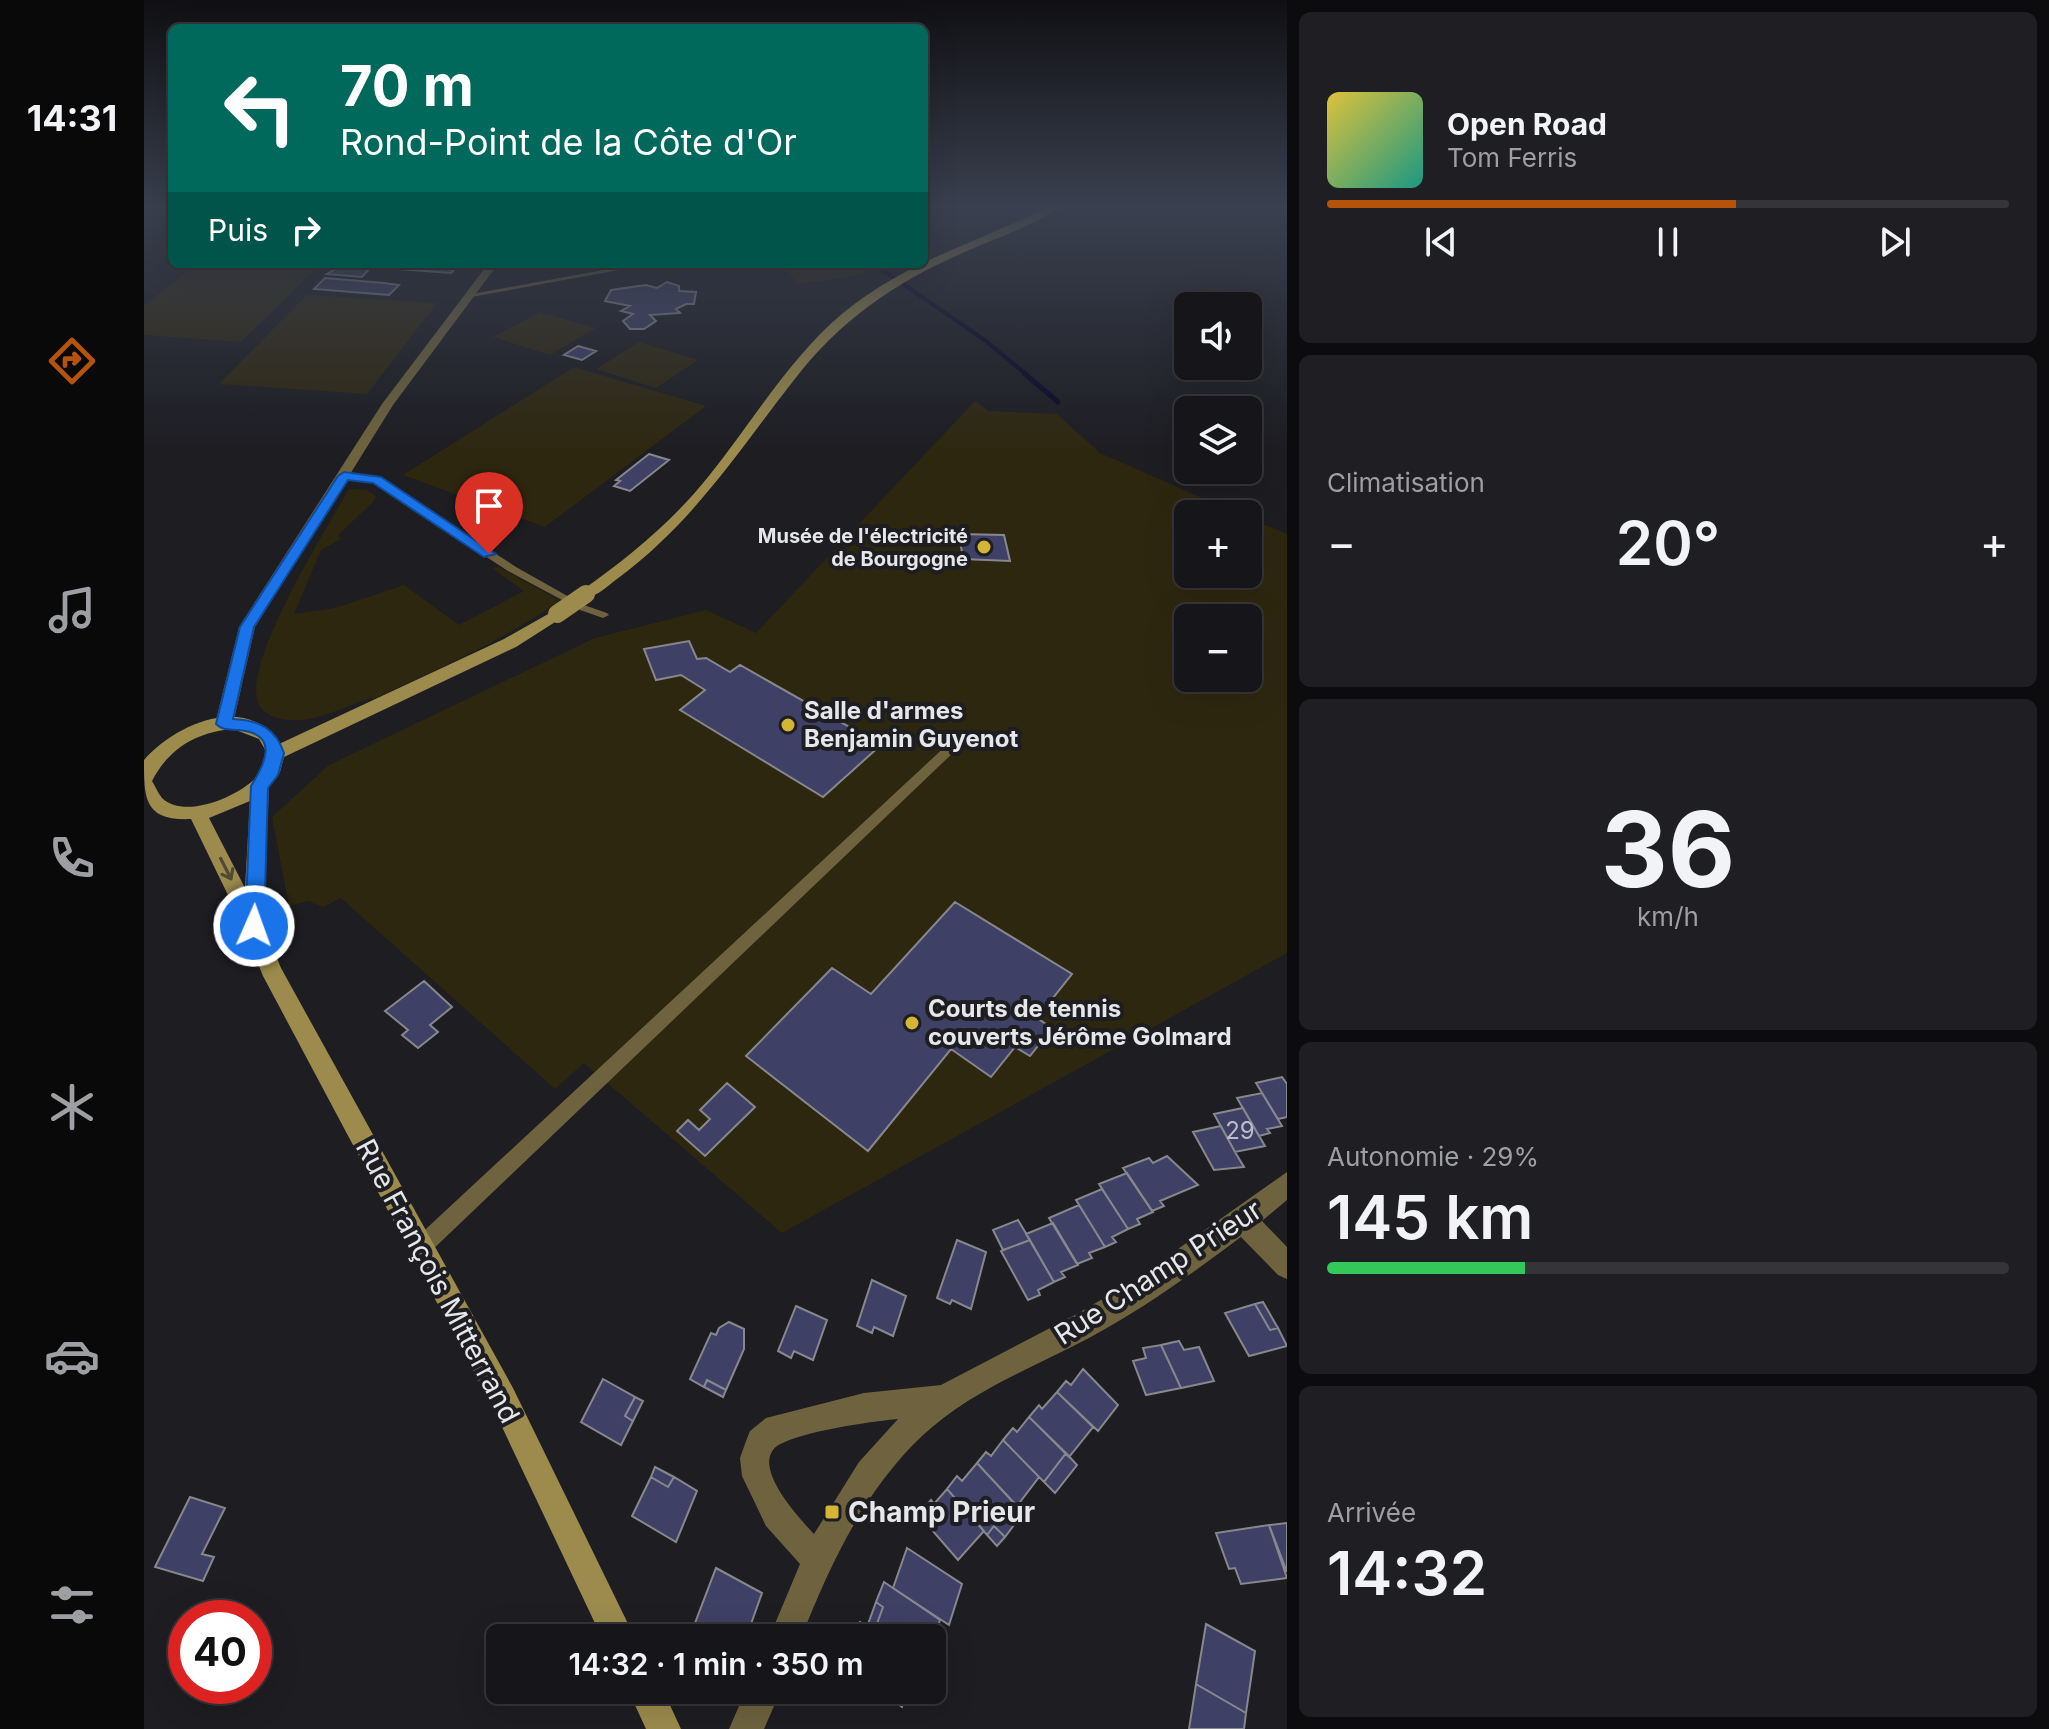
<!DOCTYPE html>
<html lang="fr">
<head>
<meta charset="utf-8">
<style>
  body { margin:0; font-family:Inter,sans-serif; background:#1f1f23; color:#f1f3f6; height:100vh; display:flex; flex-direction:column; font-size:30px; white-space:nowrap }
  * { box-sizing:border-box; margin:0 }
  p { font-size:26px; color:#9e9fa2 }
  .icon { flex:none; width:44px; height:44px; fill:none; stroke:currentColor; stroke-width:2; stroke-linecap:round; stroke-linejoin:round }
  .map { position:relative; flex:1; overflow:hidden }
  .drawer { display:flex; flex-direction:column; gap:12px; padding:12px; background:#0c0c0e; width:762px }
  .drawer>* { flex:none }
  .banner { position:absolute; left:24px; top:24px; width:760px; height:244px; border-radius:12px; box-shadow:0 8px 32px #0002,0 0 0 2px #353539; background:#00695c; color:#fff; overflow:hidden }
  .controls { position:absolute; left:1030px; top:292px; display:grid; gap:16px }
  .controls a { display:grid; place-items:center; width:88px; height:88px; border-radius:12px; background:#16161a; box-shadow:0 8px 32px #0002,0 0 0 2px #353539; font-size:40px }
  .speed { position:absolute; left:24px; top:1600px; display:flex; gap:16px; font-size:40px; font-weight:700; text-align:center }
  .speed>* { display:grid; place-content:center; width:104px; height:104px; border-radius:50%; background:#16161a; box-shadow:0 8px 32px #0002,0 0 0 2px #353539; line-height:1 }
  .speed .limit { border:12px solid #d22; background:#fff; color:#111 }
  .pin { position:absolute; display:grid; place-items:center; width:68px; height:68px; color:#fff; margin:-82px -34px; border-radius:50% 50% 50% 0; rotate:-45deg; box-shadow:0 0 8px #0007 }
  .pin .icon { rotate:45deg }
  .me { position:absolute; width:88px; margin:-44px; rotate:2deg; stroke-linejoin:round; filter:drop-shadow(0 0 6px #0008) }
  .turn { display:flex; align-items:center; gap:28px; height:168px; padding:0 40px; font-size:36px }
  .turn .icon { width:104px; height:104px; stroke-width:2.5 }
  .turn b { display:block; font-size:56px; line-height:68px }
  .then { display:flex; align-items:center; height:76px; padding:0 40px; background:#0003; gap:16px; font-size:30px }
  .big { font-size:60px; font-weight:600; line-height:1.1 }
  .drawer .widget { flex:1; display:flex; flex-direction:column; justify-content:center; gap:12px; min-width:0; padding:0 28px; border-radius:12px; background:#1f1f23 }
  .drawer .dial { align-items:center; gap:0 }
  .dial b { font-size:104px; line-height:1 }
  .song { display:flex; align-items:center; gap:24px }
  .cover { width:96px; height:96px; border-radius:12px; background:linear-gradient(135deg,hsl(50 70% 55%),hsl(170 70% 35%)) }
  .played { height:8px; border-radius:4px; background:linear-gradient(90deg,#b45309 60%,#353539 60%) }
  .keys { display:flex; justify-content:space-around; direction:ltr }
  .heat { display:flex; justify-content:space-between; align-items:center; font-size:44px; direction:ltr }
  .charge { height:12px; border-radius:6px; background:linear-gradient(90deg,#34c759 29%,#353539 0) }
  .trip { position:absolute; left:342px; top:1624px; width:460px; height:80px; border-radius:12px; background:#16161a; box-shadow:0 8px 32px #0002,0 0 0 2px #353539; font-weight:600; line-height:80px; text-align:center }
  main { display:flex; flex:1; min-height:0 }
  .dock { display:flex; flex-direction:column; width:144px; justify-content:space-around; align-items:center; background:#09090a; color:#9e9fa2 }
  .dock .icon { width:56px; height:56px }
  .dock .active { color:#b45309 }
  .dock b { font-size:36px; color:#f1f3f6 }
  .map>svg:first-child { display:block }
</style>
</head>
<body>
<main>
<nav class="dock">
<b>14:31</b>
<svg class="icon active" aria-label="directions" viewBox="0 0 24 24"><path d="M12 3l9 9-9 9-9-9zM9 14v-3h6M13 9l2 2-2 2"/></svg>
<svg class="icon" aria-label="music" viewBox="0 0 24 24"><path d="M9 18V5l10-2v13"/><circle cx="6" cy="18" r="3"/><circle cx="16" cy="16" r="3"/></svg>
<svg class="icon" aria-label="phone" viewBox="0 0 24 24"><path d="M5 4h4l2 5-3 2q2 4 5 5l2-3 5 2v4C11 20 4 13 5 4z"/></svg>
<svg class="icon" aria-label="climate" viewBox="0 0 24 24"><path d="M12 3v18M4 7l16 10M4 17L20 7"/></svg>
<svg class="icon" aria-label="car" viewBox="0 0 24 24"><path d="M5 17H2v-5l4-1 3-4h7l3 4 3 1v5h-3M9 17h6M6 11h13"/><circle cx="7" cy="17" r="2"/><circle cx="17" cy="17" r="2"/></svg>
<svg class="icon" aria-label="filters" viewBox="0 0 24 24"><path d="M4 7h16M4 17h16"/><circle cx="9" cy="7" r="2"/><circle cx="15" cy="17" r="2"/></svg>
</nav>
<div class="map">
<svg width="1143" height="1729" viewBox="0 0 1143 1729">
  <rect width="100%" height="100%" fill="#1d1d22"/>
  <path fill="#2e2710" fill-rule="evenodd" d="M52 264H177L97 342 0 335V306Z
    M635 264H712L724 274 656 284Z
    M163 295 293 303 223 394 75 384Z
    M396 312 452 328 406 355 349 337Z
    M495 342 554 360 512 388 452 369Z
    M430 367 562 406 401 527 259 475Z
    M831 401 845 411 913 414 956 453 1095 514H1044V574H1104V518L1143 534V953L638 1233 440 1063 411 1089 197 898 179 907 164 901 145 906 128 817 185 765 451 638 562 610 612 633ZM1044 618H1104V678H1044Z
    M205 489 222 490 232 496 230 501 194 535 197 539 177 550 150 614 191 608 260 585 315 625 380 591 348 568 355 567 416 601C358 641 294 669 230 699L227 698C202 706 171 723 144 720 132 719 118 714 114 702 99 661 183 528 205 489Z"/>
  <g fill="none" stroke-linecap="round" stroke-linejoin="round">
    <path stroke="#0a0727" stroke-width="4" d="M730 264 842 341 883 375"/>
    <path stroke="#0a0727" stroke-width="5" d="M880 373 914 402"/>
  </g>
  <path fill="#3e4065" stroke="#87878e" stroke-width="2" d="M309 264 304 269 310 270 307 273 227 267 218 277 183 274 199 264Z
    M181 278 240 283 255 285 245 295 170 289Z
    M523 282 535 286V291L552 292 550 304H542L532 309 536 313 506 315 512 321 500 329H486L479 321 489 314 477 311 486 306 461 301 467 290 502 285 513 288Z
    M434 346 452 351 438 360 420 355Z
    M505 454 525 460 486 491 470 486 476 481 472 480Z
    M815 534 860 535 866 561 819 559Z
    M545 641 553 659 562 658 586 672 596 665 737 745 679 797 536 710 561 690 537 675 512 680 500 649Z
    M811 902 928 974 893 1018 908 1028 886 1056 871 1047 847 1077 807 1049 724 1151 602 1056 688 968 727 994Z
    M280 981 308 1007 286 1025 294 1032 274 1048 258 1035 264 1030 241 1011Z
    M1138 1077 1143 1084V1117L1134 1119 1112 1083Z
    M583 1083 611 1107 561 1156 533 1131 544 1120 555 1130 566 1119 556 1110Z
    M1118 1093 1138 1126 1123 1129 1126 1133 1115 1136 1093 1098Z
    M1099 1108 1121 1146 1091 1152 1070 1114Z
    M1077 1126 1091 1152 1100 1167 1070 1170 1049 1132Z
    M1023 1156 1054 1185 1016 1201 1020 1206 1008 1211 979 1168 1005 1158 1009 1163Z
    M983 1173 1009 1212 993 1219 996 1224 984 1229 955 1184Z
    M958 1189 984 1229 968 1237 972 1242 961 1247 932 1200Z
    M935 1205 961 1247 945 1253 948 1258 933 1264 905 1218Z
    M874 1220 886 1240 859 1250 849 1230Z
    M909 1223 934 1265 917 1272 921 1277 910 1282 882 1234Z
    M813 1240 842 1252 827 1309 808 1300 806 1304 793 1298Z
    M886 1240 910 1282 894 1290 896 1295 884 1300 857 1251Z
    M728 1280 762 1296 749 1336 730 1327 728 1333 713 1326Z
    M1119 1302 1134 1328 1126 1330 1111 1304Z
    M1111 1304 1126 1330 1134 1328 1143 1346 1105 1356 1081 1313Z
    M652 1306 683 1320 669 1360 650 1351 647 1358 634 1351Z
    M585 1322 600 1329V1349L582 1390 563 1380 560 1387 546 1379 567 1333 572 1335 575 1328Z
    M1035 1341 1040 1350 1055 1347 1070 1381 1037 1388 1017 1345Z
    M1017 1345 1037 1388 1002 1395 989 1361 1002 1358 999 1348Z
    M939 1369 974 1405 954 1431 913 1392 922 1381 927 1385Z
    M459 1379 491 1397 481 1416 489 1421 477 1445 437 1422Z
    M563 1380 582 1390 579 1397 560 1387Z
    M913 1392 949 1427 925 1457 885 1417 895 1405 898 1409Z
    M491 1397 499 1401 489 1421 481 1416Z
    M885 1417 922 1453 900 1482 859 1440 869 1428 873 1432Z
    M859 1440 895 1477 873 1506 833 1463 842 1452 847 1456Z
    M922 1453 933 1465 911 1493 900 1482Z
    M833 1463 879 1513 861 1537 850 1526 843 1535 803 1489 813 1476 818 1481Z
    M511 1467 530 1477 524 1487 507 1477Z
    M507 1477 524 1487 530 1477 553 1491 532 1542 488 1516Z
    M803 1489 840 1531 814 1560 775 1515 787 1500 790 1504Z
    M46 1497 81 1508 58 1554 70 1557 59 1581 11 1567Z
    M1143 1523V1572L1125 1525Z
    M1125 1525 1143 1578 1097 1584 1091 1568 1085 1569 1072 1533Z
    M850 1526 861 1537 853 1546 843 1535Z
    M763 1548 818 1584 805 1625 749 1588Z
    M572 1568 618 1593 602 1638H578L551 1623Z
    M740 1582 796 1620 788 1644V1638H740L730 1632 739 1607 732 1602Z
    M732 1602 739 1607 730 1632 723 1627Z
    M716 1622 730 1632 740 1638H710Z
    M1062 1624 1111 1651 1102 1713 1052 1684Z
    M1052 1684 1102 1713 1100 1729H1045Z
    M734 1690H764L758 1707Z"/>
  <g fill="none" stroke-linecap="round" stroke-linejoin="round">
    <path fill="#6e633e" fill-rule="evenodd" d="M492 264H508L327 297 323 295Z
      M200 473 235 478 372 567 427 598 422 601 418 600 364 571 229 483 197 478 195 476Z
      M440 605 463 613 465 615 459 618 436 610V606Z
      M809 742 815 746 813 749 284 1254 277 1256 270 1254 268 1247 270 1240 805 743Z"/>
    <path fill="#6e633e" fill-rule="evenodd" d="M344 264H354L249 405 111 627 89 724 86 728H74L71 724 95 627 238 404Z
      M1143 1172V1200L1118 1221 1143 1247V1279L1134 1275 1097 1237C1049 1273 999 1309 945 1338 888 1368 826 1391 778 1436 720 1491 686 1565 657 1638H625L656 1564 622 1526 598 1476 596 1458 602 1441 606 1431 622 1418 720 1393 797 1385 929 1316 983 1285ZM754 1419 715 1462 670 1534C656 1519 612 1472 629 1450 642 1433 730 1421 754 1419Z
      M602 1690H637L620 1729H585Z"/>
    <path fill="#9c8b4d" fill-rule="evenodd" d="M904 207H916C889 226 853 238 823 251 753 281 697 319 650 380 593 453 549 523 473 579 462 587 450 600 437 597V591C484 558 528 522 564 477 608 423 645 358 699 313 759 263 834 242 904 207Z
      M413 609 419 611V617L372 647 140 757 136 772 125 786 119 924 137 968 369 1388 491 1638H458L349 1408 119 976 99 926 47 819C0 821 0 799 0 760 31 724 104 692 135 744L360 639ZM89 729 115 739 123 753C121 759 120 767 117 772 101 794 42 821 18 798 14 793 11 786 8 781 25 748 53 732 89 729ZM106 801 101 888 65 818Z
      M484 1690H519L537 1729H502Z"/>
    <path stroke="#9c8b4d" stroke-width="18" d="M413 614 442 594"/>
  </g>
  <defs><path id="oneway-shaft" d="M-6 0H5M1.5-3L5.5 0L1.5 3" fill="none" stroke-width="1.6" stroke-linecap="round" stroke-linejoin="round" transform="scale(2)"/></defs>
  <use stroke="#504933" href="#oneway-shaft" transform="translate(82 869) rotate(63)"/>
  <linearGradient id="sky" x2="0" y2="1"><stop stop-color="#101013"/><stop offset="0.46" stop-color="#3a404f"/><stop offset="1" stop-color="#3a404f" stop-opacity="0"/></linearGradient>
  <rect width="1143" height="450" fill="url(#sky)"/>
  <path fill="#1a73e8" stroke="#114b97" stroke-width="2" d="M200 472 237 477 352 554 340 557 229 483 204 480 110 627 89 719C115 720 132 729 140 753L134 775 124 788 120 926 117 931H104L101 926 107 786C121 764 136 734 95 730 86 729 79 731 72 724L96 627 194 476Z"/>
  <g fill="#d5b534" stroke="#1d1d22" stroke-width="3">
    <circle cx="840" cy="547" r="8"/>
    <circle cx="644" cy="725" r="8"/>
    <circle cx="768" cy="1023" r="8"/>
    <rect x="680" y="1504" width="16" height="16" rx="4"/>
  </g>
  <g text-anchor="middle" stroke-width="8" stroke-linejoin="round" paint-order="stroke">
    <g font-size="20" font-weight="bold" fill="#e6e7eb" stroke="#1d1d22" text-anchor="end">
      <text x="824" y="543">Musée de l'électricité<tspan x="824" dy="23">de Bourgogne</tspan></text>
    </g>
    <g font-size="24" font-weight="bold" fill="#e6e7eb" stroke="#1d1d22" text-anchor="start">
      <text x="660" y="719">Salle d'armes<tspan x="660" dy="28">Benjamin Guyenot</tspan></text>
      <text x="784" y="1017">Courts de tennis<tspan x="784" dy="28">couverts Jérôme Golmard</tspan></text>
    </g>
    <g font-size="24" fill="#bcbdca">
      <text x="1096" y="1139">29</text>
    </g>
    <g font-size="28" fill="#e6e7eb" stroke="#1d1d22">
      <text transform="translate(1014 1272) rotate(-33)" y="10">Rue Champ Prieur</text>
      <text transform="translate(294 1281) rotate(62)" y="10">Rue François Mitterrand</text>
    </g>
    <g font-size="28" font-weight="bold" fill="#e6e7eb" stroke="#1d1d22" text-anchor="start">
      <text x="704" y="1522">Champ Prieur</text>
    </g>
  </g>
</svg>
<div class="controls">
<a><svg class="icon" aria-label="sound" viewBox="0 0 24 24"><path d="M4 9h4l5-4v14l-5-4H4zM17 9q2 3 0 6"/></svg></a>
<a><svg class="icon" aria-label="layers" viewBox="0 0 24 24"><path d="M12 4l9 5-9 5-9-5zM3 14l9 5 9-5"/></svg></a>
<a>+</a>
<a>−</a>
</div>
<div class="speed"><div class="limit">40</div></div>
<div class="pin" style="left:345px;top:554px;background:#d93025"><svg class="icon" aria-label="arrive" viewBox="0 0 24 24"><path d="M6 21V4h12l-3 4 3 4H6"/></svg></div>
<svg class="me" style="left:110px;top:926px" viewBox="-20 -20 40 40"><circle r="17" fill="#1a73e8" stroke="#fff" stroke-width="3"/><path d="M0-11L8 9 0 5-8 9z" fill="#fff"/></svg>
<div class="trip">14:32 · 1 min · 350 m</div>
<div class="banner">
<div class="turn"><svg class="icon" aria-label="left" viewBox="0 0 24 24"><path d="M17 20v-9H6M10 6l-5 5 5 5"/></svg><div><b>70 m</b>Rond-Point de la Côte d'Or</div></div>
<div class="then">Puis<svg class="icon" aria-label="right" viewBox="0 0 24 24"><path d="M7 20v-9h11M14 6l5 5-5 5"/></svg></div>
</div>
</div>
<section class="drawer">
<div class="widget">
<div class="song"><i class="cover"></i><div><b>Open Road</b><p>Tom Ferris</p></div></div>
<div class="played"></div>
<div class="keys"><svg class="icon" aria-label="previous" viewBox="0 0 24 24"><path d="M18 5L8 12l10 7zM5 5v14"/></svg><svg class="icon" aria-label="pause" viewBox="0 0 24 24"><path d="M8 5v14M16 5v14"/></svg><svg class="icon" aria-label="next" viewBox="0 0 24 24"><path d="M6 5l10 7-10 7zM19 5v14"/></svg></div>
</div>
<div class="widget"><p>Climatisation</p>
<div class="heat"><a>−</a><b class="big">20°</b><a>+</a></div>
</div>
<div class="widget dial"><b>36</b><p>km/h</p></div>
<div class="widget"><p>Autonomie · 29%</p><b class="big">145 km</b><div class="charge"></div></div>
<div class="widget"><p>Arrivée</p><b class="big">14:32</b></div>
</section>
</main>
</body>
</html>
